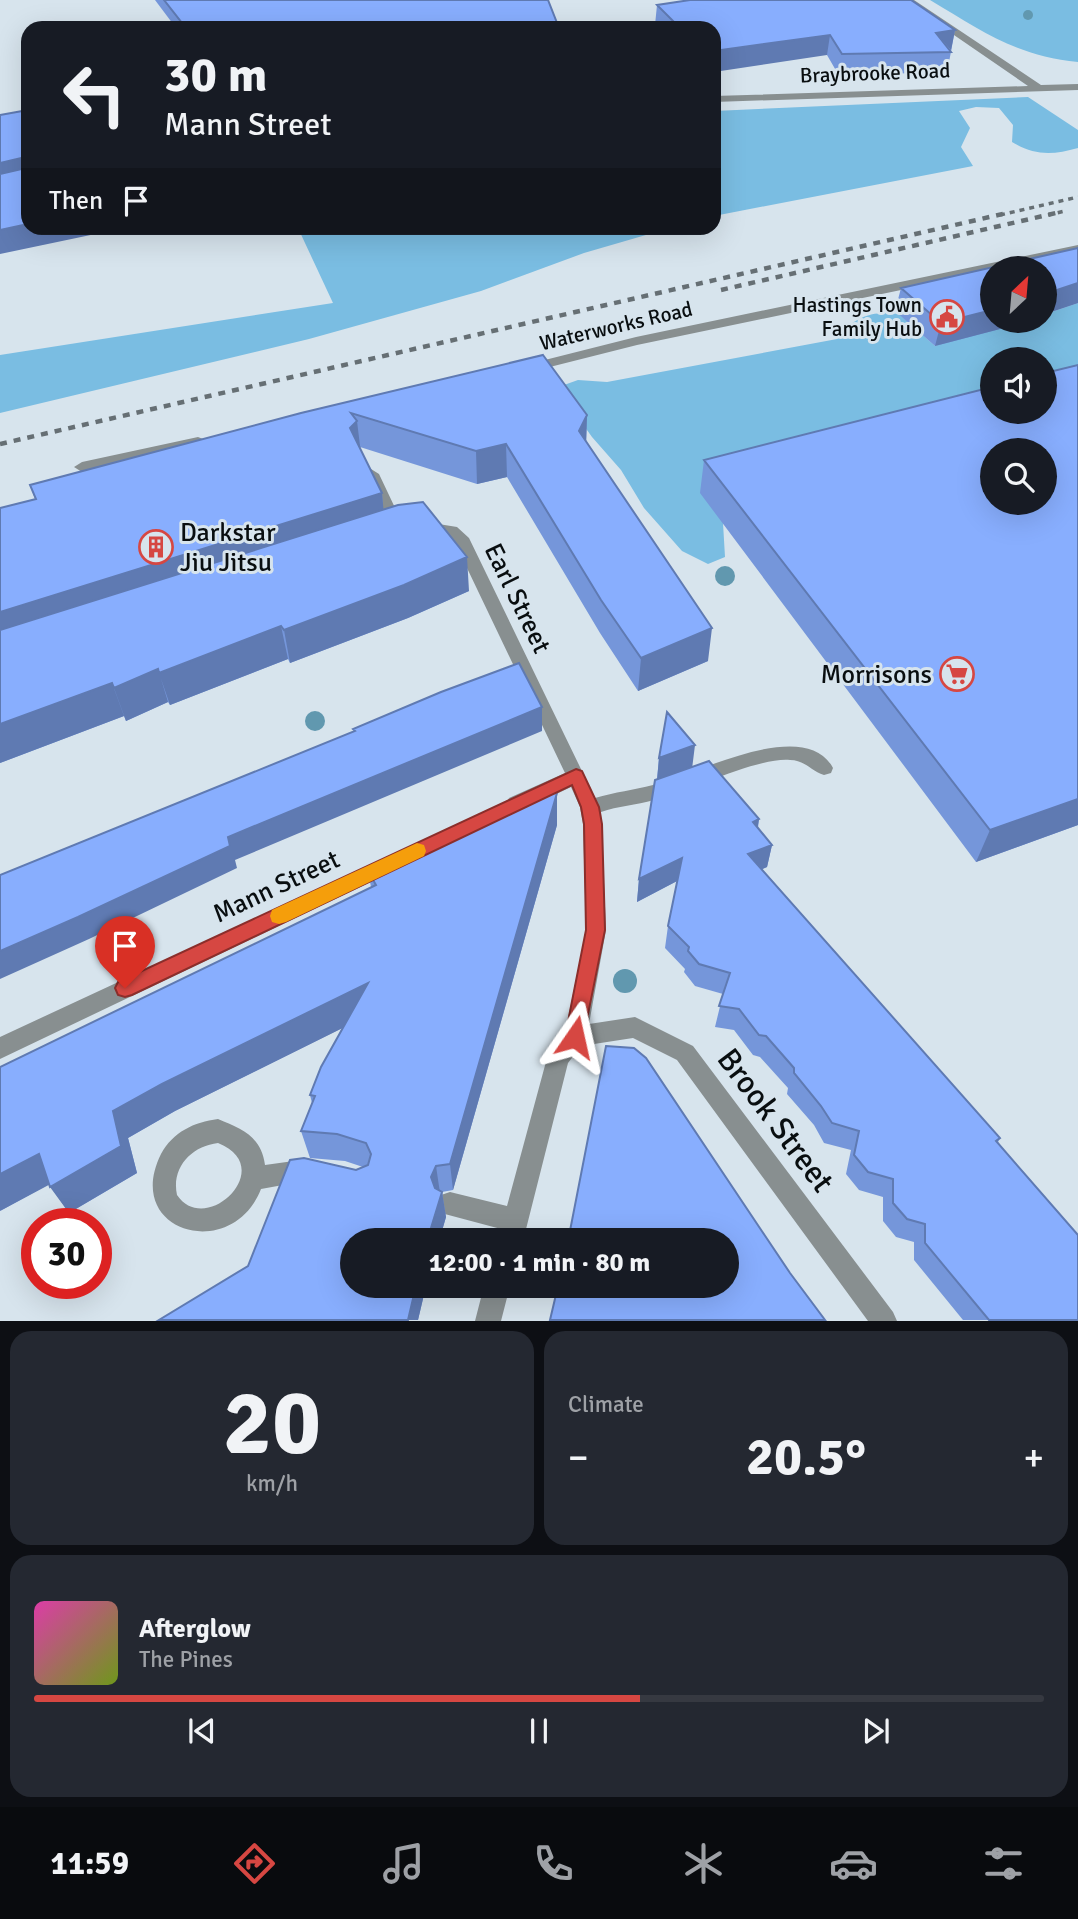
<!DOCTYPE html>
<html lang="en">
<head>
<meta charset="utf-8">
<style>
  body { margin:0; font-family:Signika,sans-serif; background:#242831; color:#f1f3f6; height:100vh; display:flex; flex-direction:column; font-size:26px; white-space:nowrap }
  * { box-sizing:border-box; margin:0 }
  p { font-size:23px; color:#9ea1a6 }
  .icon { flex:none; width:38px; height:38px; fill:none; stroke:currentColor; stroke-width:2; stroke-linecap:round; stroke-linejoin:round }
  .map { position:relative; height:1321px; overflow:hidden }
  .panel { display:flex; flex-direction:column; gap:10px; padding:10px; background:#0d0f14; flex:1 }
  .panel>* { flex:none }
  .banner { position:absolute; left:21px; top:21px; width:700px; height:214px; border-radius:21px; box-shadow:0 7px 28px #0002; background:#171b24; color:#f1f3f6; overflow:hidden }
  .needle { width:46px; rotate:26deg }
  .tools { position:absolute; left:980px; top:256px; display:grid; gap:14px }
  .tools a { display:grid; place-items:center; width:77px; height:77px; border-radius:50%; background:#171b24; box-shadow:0 7px 28px #0002; font-size:35px }
  .speed { position:absolute; left:21px; top:1208px; display:flex; gap:14px; font-size:35px; font-weight:700; text-align:center }
  .speed>* { display:grid; place-content:center; width:91px; height:91px; border-radius:50%; background:#171b24; box-shadow:0 7px 28px #0002; line-height:1 }
  .speed .limit { border:10px solid #d22; background:#fff; color:#111 }
  .pin { position:absolute; display:grid; place-items:center; width:60px; height:60px; color:#fff; margin:-72px -30px; border-radius:50% 50% 50% 0; rotate:-45deg; box-shadow:0 0 7px #0007 }
  .pin .icon { rotate:45deg }
  .me { position:absolute; width:77px; margin:-38px; rotate:11deg; stroke-linejoin:round; filter:drop-shadow(0 0 5px #0008) }
  .turn { display:flex; align-items:center; gap:24px; height:147px; padding:0 28px; font-size:32px }
  .turn .icon { width:91px; height:91px; stroke-width:2.5 }
  .turn b { display:block; font-size:49px; line-height:60px }
  .then { display:flex; align-items:center; height:66px; padding:0 28px; background:#0003; gap:14px; font-size:26px }
  .big { font-size:52px; font-weight:700; line-height:1.1 }
  .panel .card { flex:1; display:flex; flex-direction:column; justify-content:center; gap:10px; min-width:0; padding:0 24px; border-radius:21px; background:#242831 }
  .panel .dial { align-items:center; gap:0 }
  .dial b { font-size:91px; line-height:1 }
  .song { display:flex; align-items:center; gap:21px }
  .cover { width:84px; height:84px; border-radius:10px; background:linear-gradient(135deg,hsl(320 70% 55%),hsl(80 70% 35%)) }
  .played { height:7px; border-radius:4px; background:linear-gradient(90deg,#d64742 60%,#363941 60%) }
  .keys { display:flex; justify-content:space-around; direction:ltr }
  .heat { display:flex; justify-content:space-between; align-items:center; font-size:38px; direction:ltr }
  .panel .tiles { flex:1; display:grid; gap:10px; grid-template-columns:1fr 1fr }
  .card:last-child { grid-column:span 2 }
  .trip { position:absolute; left:340px; top:1228px; width:399px; height:70px; border-radius:35px; background:#171b24; box-shadow:0 7px 28px #0002; font-weight:700; line-height:70px; text-align:center }
  .tab-bar { display:flex; height:112px; justify-content:space-around; align-items:center; background:#090b0e; color:#9ea1a6 }
  .tab-bar .icon { width:49px; height:49px }
  .tab-bar .on { color:#d64742 }
  .tab-bar b { font-size:32px; color:#f1f3f6 }
  .map>svg:first-child { display:block }
</style>
</head>
<body>
<div class="map">
<svg width="1078" height="1321" viewBox="0 0 1078 1321">
  <rect width="100%" height="100%" fill="#d7e4ed"/>
  <path fill="#7abde2" d="M930 0H1078V62C1016 56 982 31 930 0Z
    M1028 97 1078 130V148C1053 155 1035 156 1012 142L1013 125 999 108 976 107 959 111 970 128 961 147 973 166 714 216V111Z
    M298 228H670L584 253 481 291 309 339 0 413V355L333 303Z
    M1078 303V374L1045 388V359H992V405L723 523 725 557 708 564 682 551 644 508 621 470 592 437 564 398V385L578 380 607 382 837 339C853 317 872 310 899 314L935 346 1005 320H1045V314Z"/>
  <g fill="none" stroke-linecap="round" stroke-linejoin="round">
    <path fill="#888f90" fill-rule="evenodd" d="M903 0H914L1041 85 1078 84V90L714 102V96L1028 86Z
      M1078 245V253L1006 268H992V271L637 345 526 373 519 369 521 366 636 337Z
      M198 437 203 439 205 442 203 445 82 472 74 467 82 462Z
      M371 469 379 474 406 531 404 535H392L390 531 363 474Z
      M420 521 457 527 469 538 595 798C615 792 634 790 653 785 695 775 805 715 833 768L831 773 824 775C811 771 805 760 790 760 757 757 690 791 654 800 636 805 618 806 601 812L606 930 589 1024 635 1017 693 1046 893 1312 897 1321H868L677 1060 633 1038 581 1046 568 1063 523 1241H498L501 1229 441 1213 438 1204 441 1195 450 1192 507 1206 547 1058 565 1033 586 930 583 824 580 807 571 787 523 810 516 812 509 810 506 804 509 798 565 773 456 545 446 535 414 530 412 526 414 522Z
      M389 856 396 858 399 864 396 870 0 1059V1037Z
      M218 1119C242 1129 261 1136 265 1165L308 1159 316 1163 320 1171 316 1179 261 1189C232 1263 122 1233 161 1154 173 1132 194 1122 218 1119ZM218 1143C279 1167 206 1238 177 1195 171 1167 192 1146 218 1143Z
      M484 1286H510L501 1321H475Z"/>
    <path stroke="#666f74" stroke-width="3.5" stroke-dasharray="5 5" stroke-linecap="butt" d="M1000 215 1078 197
      M1048 215 1065 211"/>
    <path stroke="#666f74" stroke-width="4.5" stroke-dasharray="7 7" stroke-linecap="butt" d="M721 290 1056 213
      M0 444 1007 213"/>
  </g>
  <g fill="#6198af">
    <circle cx="1028" cy="15" r="5"/>
    <circle cx="725" cy="576" r="10"/>
    <circle cx="315" cy="721" r="10"/>
    <circle cx="625" cy="981" r="12"/>
  </g>
  <path fill="#7596da" d="M155 0H548L559 28H176Z
    M657 5 955 30 947 73 838 74 827 55 714 28H658L655 25Z
    M1078 248V303L1045 314V268H992V320H1026L1000 329 935 346 895 311 901 288Z
    M543 355 587 415 586 442 708 661 638 691 600 633 507 477 477 484 360 447 361 450 382 493 383 510 469 591 408 618 290 663 288 659 170 705 168 702 126 721 124 716 0 763V508L35 499 30 485Z
    M1078 365V825L976 862 700 493 704 460Z
    M659 758 692 767 759 819 758 828 772 845 767 867 762 869 1000 1138 998 1142 1078 1320H963L914 1260V1242L896 1237 883 1221V1197L859 1190 846 1174 851 1150 824 1143 814 1125 787 1094 788 1088 760 1057 753 1055 734 1030 715 1027 723 994 695 986 684 972 685 969 665 948 668 926 677 881 637 902 639 879 657 779Z
    M557 793V825L453 1190 442 1192 446 1217 439 1241H352V1286H426L418 1320 248 1266 356 1170 363 1167 345 1161 310 1158 301 1131 312 1103 310 1095 342 1028 175 1111 128 1138 137 1173 69 1213 49 1184 0 1211 371 887 368 871Z"/>
  <path fill="#5f7ab2" d="M955 30 951 50 936 33Z
    M830 35 827 55 714 72V51Z
    M21 158 27 179 0 187V163Z
    M28 224V228H124L0 254V230Z
    M1078 283V303L1045 314V294Z
    M992 310V320H1026L1000 329 935 346 941 323Z
    M587 415 586 448 579 431Z
    M357 421 361 454 350 428Z
    M506 444 507 477 477 484 476 451Z
    M382 493 385 526 0 650V612Z
    M467 557 469 591 408 618 290 663 284 630Z
    M281 626 288 659 170 705 159 673Z
    M712 628 708 661 638 691 641 658Z
    M158 669 168 702 126 721 114 688Z
    M112 683 124 716 0 763V724Z
    M542 707V731L235 860 237 868 89 939 0 979V951L228 837Z
    M695 745 692 769 657 781 659 758Z
    M557 793V825L453 1190 450 1164Z
    M1078 799V825L976 862 990 830Z
    M759 819 755 842 753 822Z
    M772 845 767 867 744 877 748 854Z
    M682 858 679 880 637 902 639 879Z
    M368 983 373 1013 175 1111 128 1138 137 1173 69 1213 50 1187 113 1111 162 1084Z
    M39 1154 58 1180 0 1211V1174Z
    M436 1166 440 1193 436 1203 431 1177Z
    M442 1192 446 1217 439 1241H427Z
    M416 1286H426L418 1320H408Z"/>
  <path fill="#88aefe" stroke="#5f7ab2" stroke-width="2" fill-rule="evenodd" d="M164 0H548L559 28H186Z
    M690 0H911L955 30 936 33 951 52 842 54 830 35 714 51V28H680L657 5Z
    M28 110V224L0 230V174L22 169 24 160 21 158 0 163V115Z
    M1078 248V283L1045 294V268H992V310L941 323 901 288Z
    M543 355 587 415 579 431 712 628 641 658 601 600 506 444 476 451 351 413 357 421 350 428 382 493 0 612V508L36 499 30 485 301 413Z
    M1078 365V799L990 830 704 460 992 387V411H1045V373ZM992 450H1045V502H992Z
    M423 502 467 557 404 585 284 630 281 626 159 673 158 669 114 688 112 683 0 724V630L398 505Z
    M519 663 542 707 228 837 230 846 78 917 0 951V875L355 731 353 729 441 692Z
    M667 712 695 745 659 758Z
    M709 761 759 819 753 822 772 845 748 854 1000 1138 996 1141 1078 1235V1320H989L925 1243V1224L907 1219 893 1203V1179L868 1172 854 1155 859 1131 832 1123 821 1106 794 1073V1068L766 1036 759 1035 739 1009 719 1006 730 973 699 964 688 951 689 947 668 926 682 858 639 879 655 780Z
    M557 793 450 1164 436 1166 431 1177 435 1188 442 1192 427 1241H352V1286H416L408 1320H159L248 1266 290 1160 304 1158 356 1170 368 1165 371 1154 366 1143 337 1134 301 1131 315 1096 310 1095 321 1067 368 983 162 1084 113 1111 121 1146 50 1187 39 1154 0 1174V1067L376 885 368 871 519 796Z
    M606 1046 634 1048 646 1058 790 1273 825 1320H550L558 1286H726V1241H568Z"/>
  <path fill="#d64742" stroke="#8b2e2b" stroke-width="2" d="M576 769 582 771 599 807 602 824 605 930 582 1044 575 1046 568 1044 565 1037 586 930 584 824 581 807 572 785 132 995 125 997 118 995 115 988 118 982Z"/>
  <path fill="#f59e0b" d="M417 843 424 845 426 851 424 856 286 922 279 924 272 922 270 916 272 910Z"/>
  <defs>
    <g id="civic-ring" transform="scale(1.75)"><circle r="9.5" fill="#d7e4ed" stroke="#d64742" stroke-width="1.5"/><path d="M-.6-6.5H3V-4.5H.6V-3L4-1V1h2V6H-6V1h2V-1L-.6-3ZM-1.2 2.5V6h2.4V2.5Z" fill="#d64742"/></g>
    <g id="building-ring" transform="scale(1.75)"><circle r="9.5" fill="#d7e4ed" stroke="#d64742" stroke-width="1.5"/><path d="M-4-6H4V6H1V3H-1V6H-4ZM-2.5-4.3h1.7v1.8h-1.7ZM.8-4.3h1.7v1.8H.8ZM-2.5-1h1.7V.8h-1.7ZM.8-1h1.7V.8H.8Z" fill="#d64742"/></g>
    <g id="supermarket-ring" transform="scale(1.75)"><circle r="9.5" fill="#d7e4ed" stroke="#d64742" stroke-width="1.5"/><path d="M-6-5.5h2.5l.6 2H6L4.5 2H-2.5L-4.4-4H-6ZM-1.5 3.2a1.3 1.3 0 1 0 .1 0ZM3 3.2a1.3 1.3 0 1 0 .1 0Z" fill="#d64742"/></g>
  </defs>
  <g fill-rule="evenodd">
    <use href="#civic-ring" x="947" y="317"/>
    <use href="#building-ring" x="156" y="547"/>
    <use href="#supermarket-ring" x="957" y="674"/>
  </g>
  <g text-anchor="middle" stroke-width="6" stroke-linejoin="round" paint-order="stroke">
    <g font-size="21" fill="#090e10" stroke="#d7e4ed">
      <text transform="translate(875 73) rotate(-2)" y="7">Braybrooke Road</text>
      <text transform="translate(616 326) rotate(-13)" y="7">Waterworks Road</text>
    </g>
    <g font-size="21" fill="#090e10" stroke="#d7e4ed" text-anchor="end">
      <text x="922" y="312">Hastings Town<tspan x="922" dy="24">Family Hub</tspan></text>
    </g>
    <g font-size="26" fill="#090e10" stroke="#d7e4ed" text-anchor="start">
      <text x="180" y="541">Darkstar<tspan x="180" dy="30">Jiu Jitsu</tspan></text>
      <text x="932" y="683" text-anchor="end">Morrisons</text>
    </g>
    <g font-size="26" fill="#090e10" stroke="#d7e4ed">
      <text transform="translate(518 598) rotate(64)" y="9">Earl Street</text>
      <text transform="translate(276 886) rotate(-25)" y="9">Mann Street</text>
    </g>
    <g font-size="32" fill="#090e10" stroke="#d7e4ed">
      <text transform="translate(776 1120) rotate(53)" y="11">Brook Street</text>
    </g>
  </g>
</svg>
<div class="tools">
<a><svg class="needle" viewBox="-14 -14 28 28"><path d="M0-13l5 13h-10z" fill="#e53935"/><path d="M0 13l5-13h-10z" fill="#9ea1a6"/></svg></a>
<a><svg class="icon" aria-label="sound" viewBox="0 0 24 24"><path d="M4 9h4l5-4v14l-5-4H4zM17 9q2 3 0 6"/></svg></a>
<a><svg class="icon" aria-label="search" viewBox="0 0 24 24"><circle cx="10" cy="10" r="6"/><path d="M15 15l6 6"/></svg></a>
</div>
<div class="speed"><div class="limit">30</div></div>
<div class="pin" style="left:125px;top:988px;background:#d93025"><svg class="icon" aria-label="arrive" viewBox="0 0 24 24"><path d="M6 21V4h12l-3 4 3 4H6"/></svg></div>
<svg class="me" style="left:575px;top:1037px" viewBox="-20 -20 40 40"><path d="M0-17L14 15 0 8-14 15z" fill="#d64742" stroke="#fff" stroke-width="4"/></svg>
<div class="trip">12:00 · 1 min · 80 m</div>
<div class="banner">
<div class="turn"><svg class="icon" aria-label="left" viewBox="0 0 24 24"><path d="M17 20v-9H6M10 6l-5 5 5 5"/></svg><div><b>30 m</b>Mann Street</div></div>
<div class="then">Then<svg class="icon" aria-label="arrive" viewBox="0 0 24 24"><path d="M6 21V4h12l-3 4 3 4H6"/></svg></div>
</div>
</div>
<section class="panel">
<div class="tiles">
<div class="card dial"><b>20</b><p>km/h</p></div>
<div class="card"><p>Climate</p>
<div class="heat"><a>−</a><b class="big">20.5°</b><a>+</a></div>
</div>
<div class="card">
<div class="song"><i class="cover"></i><div><b>Afterglow</b><p>The Pines</p></div></div>
<div class="played"></div>
<div class="keys"><svg class="icon" aria-label="previous" viewBox="0 0 24 24"><path d="M18 5L8 12l10 7zM5 5v14"/></svg><svg class="icon" aria-label="pause" viewBox="0 0 24 24"><path d="M8 5v14M16 5v14"/></svg><svg class="icon" aria-label="next" viewBox="0 0 24 24"><path d="M6 5l10 7-10 7zM19 5v14"/></svg></div>
</div>
</div>
</section>
<nav class="tab-bar">
<b>11:59</b>
<svg class="icon on" aria-label="directions" viewBox="0 0 24 24"><path d="M12 3l9 9-9 9-9-9zM9 14v-3h6M13 9l2 2-2 2"/></svg>
<svg class="icon" aria-label="music" viewBox="0 0 24 24"><path d="M9 18V5l10-2v13"/><circle cx="6" cy="18" r="3"/><circle cx="16" cy="16" r="3"/></svg>
<svg class="icon" aria-label="phone" viewBox="0 0 24 24"><path d="M5 4h4l2 5-3 2q2 4 5 5l2-3 5 2v4C11 20 4 13 5 4z"/></svg>
<svg class="icon" aria-label="climate" viewBox="0 0 24 24"><path d="M12 3v18M4 7l16 10M4 17L20 7"/></svg>
<svg class="icon" aria-label="car" viewBox="0 0 24 24"><path d="M5 17H2v-5l4-1 3-4h7l3 4 3 1v5h-3M9 17h6M6 11h13"/><circle cx="7" cy="17" r="2"/><circle cx="17" cy="17" r="2"/></svg>
<svg class="icon" aria-label="filters" viewBox="0 0 24 24"><path d="M4 7h16M4 17h16"/><circle cx="9" cy="7" r="2"/><circle cx="15" cy="17" r="2"/></svg>
</nav>
</body>
</html>
